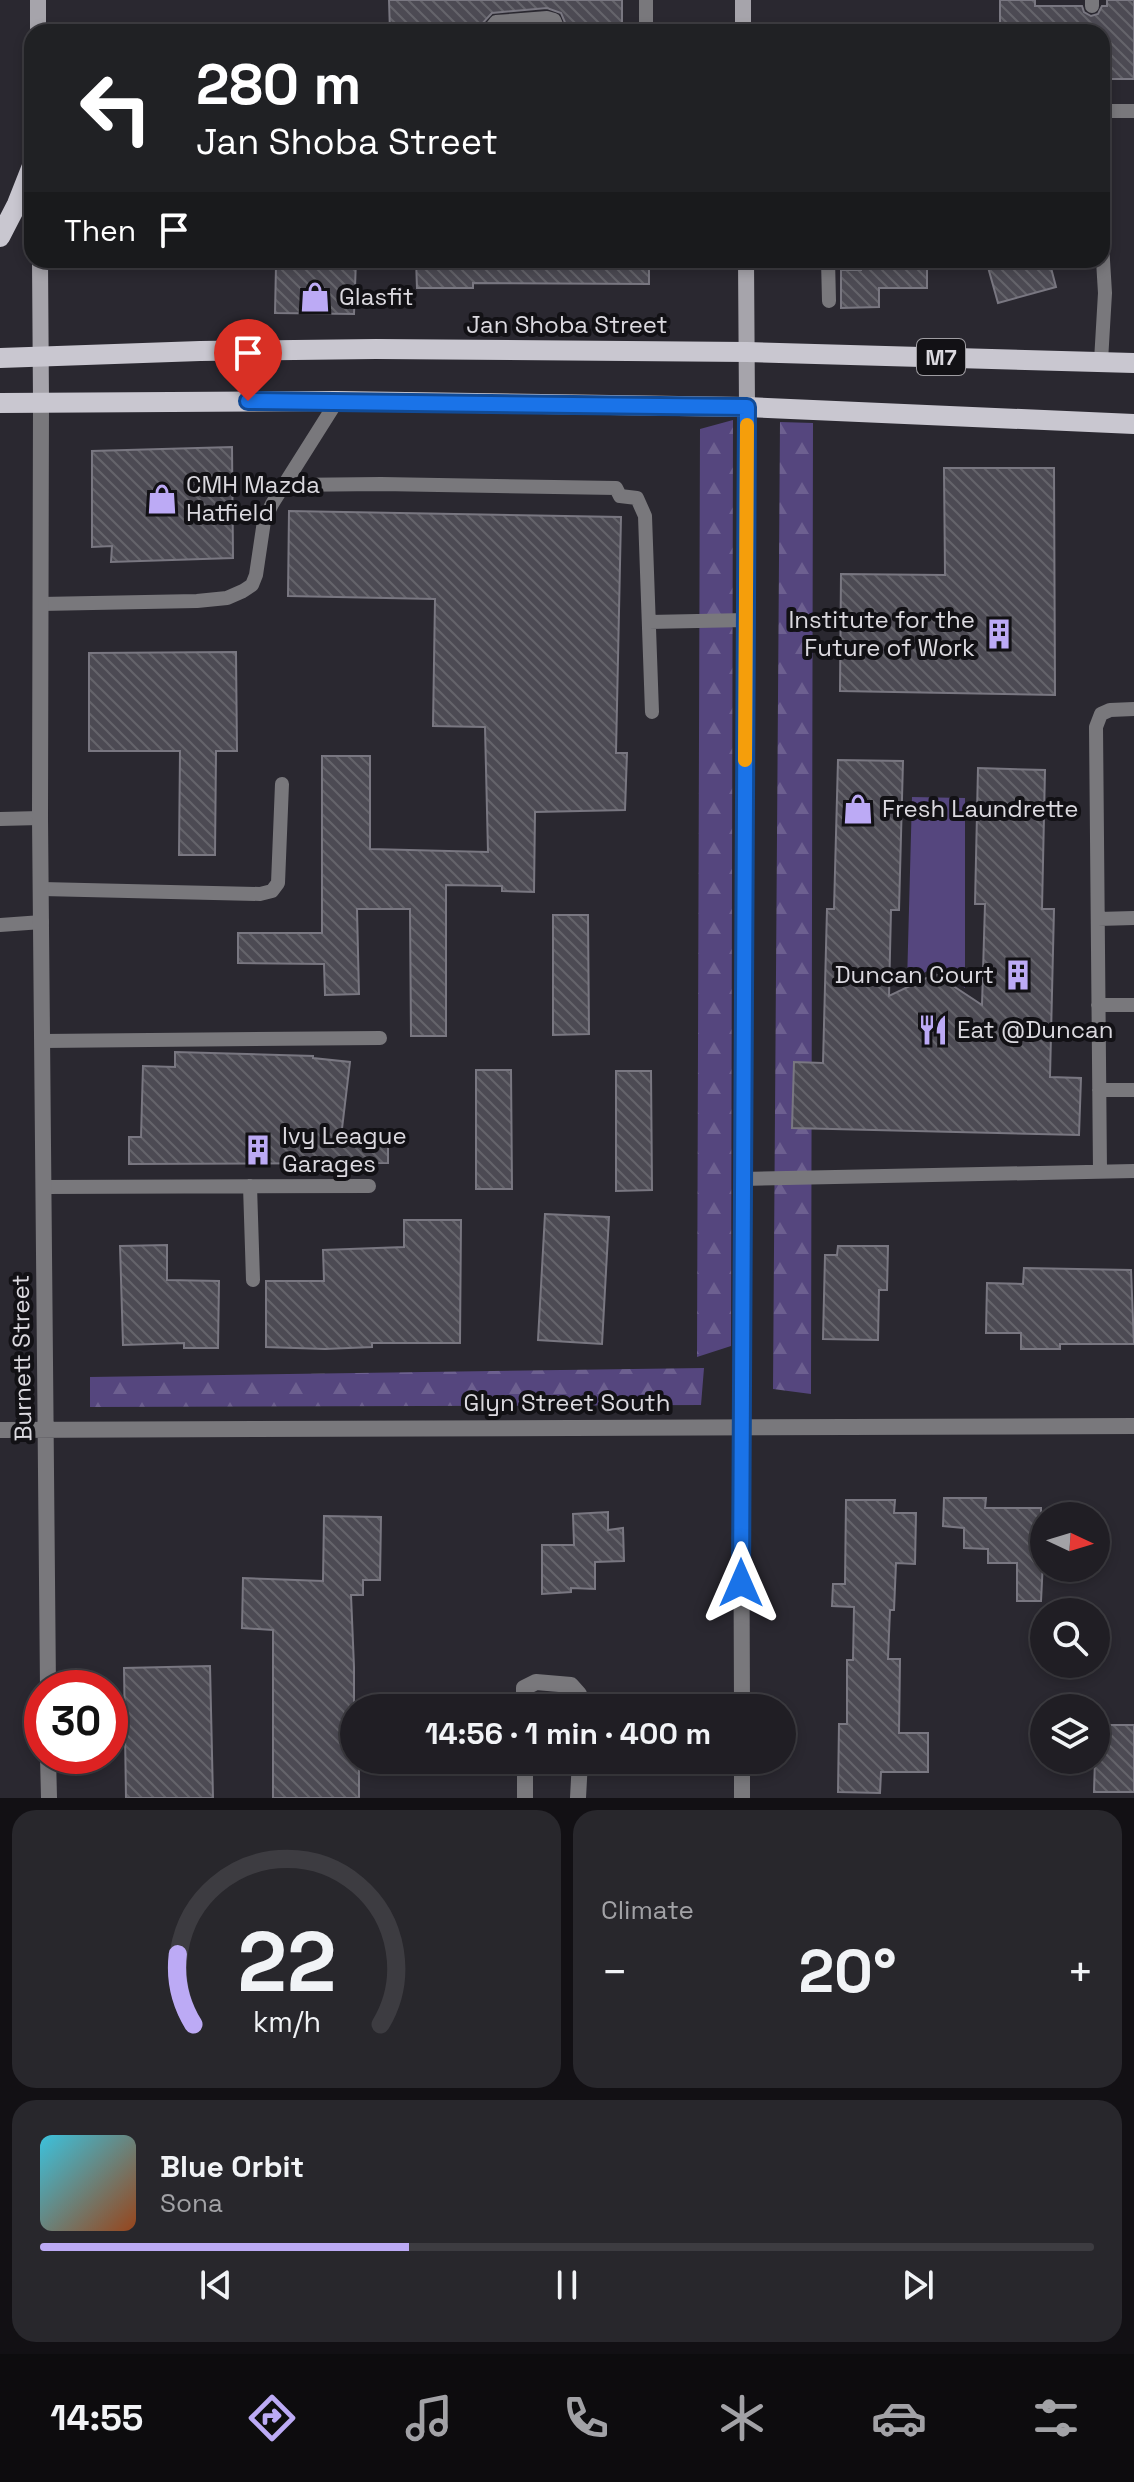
<!DOCTYPE html>
<html lang="en">
<head>
<meta charset="utf-8">
<style>
  body { margin:0; font-family:"Space Grotesk",sans-serif; background:#28272c; color:#f1f3f6; height:100vh; display:flex; flex-direction:column; font-size:30px; white-space:nowrap }
  * { box-sizing:border-box; margin:0 }
  p { font-size:26px; color:#a2a2a6 }
  .icon { flex:none; width:44px; height:44px; fill:none; stroke:currentColor; stroke-width:2; stroke-linecap:round; stroke-linejoin:round }
  .map { position:relative; height:1798px; overflow:hidden }
  .drawer { display:flex; flex-direction:column; gap:12px; padding:12px; background:#121014; flex:1 }
  .drawer>* { flex:none }
  .top-card { position:absolute; left:24px; top:24px; width:1086px; height:244px; border-radius:24px; box-shadow:0 4px 12px #0003,0 0 0 2px #3d3c41; background:#202124; color:#fff; overflow:hidden }
  .needle { width:52px; rotate:94deg }
  .fabs { position:absolute; left:1030px; top:1502px; display:grid; gap:16px }
  .fabs a { display:grid; place-items:center; width:80px; height:80px; border-radius:50%; background:#201e24; box-shadow:0 4px 12px #0003,0 0 0 2px #3d3c41; font-size:40px }
  .speed { position:absolute; left:24px; top:1670px; display:flex; gap:16px; font-size:40px; font-weight:700; text-align:center }
  .speed>* { display:grid; place-content:center; width:104px; height:104px; border-radius:50%; background:#201e24; box-shadow:0 4px 12px #0003,0 0 0 2px #3d3c41; line-height:1 }
  .speed .limit { border:12px solid #d22; background:#fff; color:#111 }
  .pin { position:absolute; display:grid; place-items:center; width:68px; height:68px; color:#fff; margin:-82px -34px; border-radius:50% 50% 50% 0; rotate:-45deg; box-shadow:0 0 8px #0007 }
  .pin .icon { rotate:45deg }
  .me { position:absolute; width:88px; margin:-44px; rotate:0deg; stroke-linejoin:round; filter:drop-shadow(0 0 6px #0008) }
  .turn { display:flex; align-items:center; gap:28px; height:168px; padding:0 40px; font-size:36px }
  .turn .icon { width:104px; height:104px; stroke-width:2.5 }
  .turn b { display:block; font-size:56px; line-height:68px }
  .then { display:flex; align-items:center; height:76px; padding:0 40px; background:#0003; gap:16px; font-size:30px }
  .big { font-size:60px; font-weight:800; line-height:1.1 }
  .drawer .tile { flex:1; display:flex; flex-direction:column; justify-content:center; gap:12px; min-width:0; padding:0 28px; border-radius:24px; background:#28272c }
  .drawer .dial { align-items:center; gap:0 }
  .dial svg { height:208px; overflow:visible; fill:none; stroke:#3d3c41; stroke-width:7; stroke-linecap:round; text-anchor:middle }
  .dial text { fill:#f1f3f6; stroke:none }
  .song { display:flex; align-items:center; gap:24px }
  .cover { width:96px; height:96px; border-radius:12px; background:linear-gradient(135deg,hsl(190 70% 55%),hsl(20 70% 35%)) }
  .played { height:8px; border-radius:4px; background:linear-gradient(90deg,#bcaaf5 35%,#3d3c41 35%) }
  .keys { display:flex; justify-content:space-around; direction:ltr }
  .heat { display:flex; justify-content:space-between; align-items:center; font-size:44px; direction:ltr }
  .drawer .tiles { flex:1; display:grid; gap:12px; grid-template-columns:1fr 1fr }
  .tile:last-child { grid-column:span 2 }
  .trip { position:absolute; left:340px; top:1694px; width:456px; height:80px; border-radius:40px; background:#201e24; box-shadow:0 4px 12px #0003,0 0 0 2px #3d3c41; font-weight:800; line-height:80px; text-align:center }
  .dock { display:flex; height:128px; justify-content:space-around; align-items:center; background:#0d0c0e; color:#a2a2a6 }
  .dock .icon { width:56px; height:56px }
  .dock .selected { color:#bcaaf5 }
  .dock b { font-size:36px; color:#f1f3f6 }
  .map>svg:first-child { display:block }
</style>
</head>
<body>
<div class="map">
<svg width="1134" height="1798" viewBox="0 0 1134 1798">
  <defs>
    <pattern id="forest-firs" width="22" height="20" patternUnits="userSpaceOnUse" patternTransform="scale(2)"><rect width="22" height="20" fill="#55467e"/><path d="M5 1l3.5 6h-7zM16 11l3.5 6h-7z" fill="#6d6090"/></pattern>
    <pattern id="building-back-hatch" width="6" height="6" patternUnits="userSpaceOnUse" patternTransform="scale(2)"><rect width="6" height="6" fill="#4c4a53"/><path d="M-1 5l2 2M0 0l6 6M5-1l2 2" fill="none" stroke="#65646b"/></pattern>
  </defs>
  <rect width="100%" height="100%" fill="#2a2830"/>
  <path fill="url(#forest-firs)" d="M733 420 731 1346 697 1357 700 429Z
    M780 422 813 423 811 1394 773 1389Z
    M704 1368 701 1405 90 1407V1377Z"/>
  <path fill="#55467e" d="M912 797 965 798V988L934 967 907 983Z"/>
  <path fill="url(#building-back-hatch)" stroke="#797781" stroke-width="2" d="M389 0H622V32H569L561 13 547 8 492 13 480 26 478 32H390Z
    M1000 0H1035V6H1082L1084 12 1091 16 1098 14 1102 6H1107V0H1134V79H1102V32H1000Z
    M283 260H356L354 314 275 313 276 266Z
    M416 260H649V284L473 283V288H417Z
    M861 260H927V288H879V307L841 308V270H861Z
    M986 260H1049L1056 287 998 303Z
    M232 447 233 558 111 562 112 546 92 547V451Z
    M944 468H1054L1055 695 840 691 841 574 945 575Z
    M289 511 621 517 616 753H627L625 810 535 812 534 892 502 891V886L446 885V1036H411L410 909H357L359 994 325 995 324 964 238 963V933H322V756H370V849L488 852 485 727 433 726 435 599 288 596Z
    M236 652 237 751H216L215 855H179L180 751H89V653Z
    M838 760 903 761 899 910H891L889 996 935 974 982 1005 985 904H975L978 768 1045 770 1042 909H1054L1050 1077 1081 1078 1079 1135 792 1128 794 1062 823 1063 827 909H834Z
    M553 915H588L589 1034 553 1035Z
    M175 1052 313 1056V1058L350 1062 341 1137H388V1163L129 1164V1137H141L143 1066 175 1067Z
    M476 1070H511L512 1189H476Z
    M616 1071H651L652 1190 616 1191Z
    M545 1214 609 1217 602 1344 538 1340Z
    M404 1220H461L460 1343H372V1347L325 1349 266 1347V1281H324L323 1250 404 1247Z
    M167 1245V1280L219 1281 218 1348H184V1343L123 1345 120 1246Z
    M838 1246H888L887 1290H879L878 1340 823 1339 825 1255H837Z
    M1024 1268 1131 1270 1134 1344H1060V1349H1021V1333H986L987 1283 1023 1284Z
    M944 1498H986L985 1508H1041V1541H1044L1041 1601H1017V1563H988V1549L964 1548V1528L943 1526Z
    M846 1500H895L894 1513H916L915 1564 896 1563 894 1610H890L888 1659H900L899 1733H928V1772H881L880 1793 838 1792 839 1724H847V1660H853L854 1607 832 1606 833 1584H845Z
    M608 1512V1530L623 1528 624 1561 595 1562V1589L571 1588V1592L542 1594V1545H574L573 1514Z
    M324 1516 381 1517 380 1580H363V1595H351L354 1667V1760H359V1798H273V1630L242 1628 243 1578 323 1581Z
    M210 1666 213 1798H126L124 1668Z
    M1096 1725H1134V1792H1094Z"/>
  <g fill="none" stroke-linecap="round" stroke-linejoin="round">
    <path stroke="#79787c" stroke-width="14" d="M1092 0V6
      M488 32 496 22 547 18 554 20 559 32
      M646 32V0
      M1102 111H1134
      M828 260 829 301
      M1101 361 1105 293 1102 244
      M285 485 381 484 616 488 620 496 637 498 645 516 652 712
      M41 604 197 601 227 598 243 591 252 585 256 575 264 521 272 504 337 401
      M649 622 746 620
      M0 819 40 818
      M42 889 260 894 272 891 278 883 282 784
      M1098 919 1134 918
      M0 925 42 922
      M1098 1005H1134
      M43 1041 380 1038
      M1099 1090H1134
      M1100 1171 1096 727 1101 714 1110 710 1134 709
      M742 1179 1134 1171
      M250 1186 253 1280
      M44 1187 369 1186"/>
    <path stroke="#79787c" stroke-width="16" d="M41 402 40 818 48 1688
      M0 1430 1134 1426
      M524 1708V1688L536 1682 571 1685 579 1694 581 1708
      M742 1708 741 1427 747 407
      M48 1756 49 1798
      M525 1760V1798
      M742 1760V1798
      M578 1798 580 1760"/>
    <path stroke="#a6a4ab" stroke-width="16" d="M38 0V32
      M743 0V32
      M40 260 41 402
      M746 260 747 407"/>
    <path stroke="#c9c7d0" stroke-width="20" d="M0 237 17 204 32 166
      M0 358 200 351 376 349 747 352 1134 363
      M0 403 337 401 747 407 1134 424"/>
  </g>
  <g fill="none" stroke-linecap="round" stroke-linejoin="round">
    <g stroke="#114b97" stroke-width="20">
      <path id="route" d="M248 401 747 407 741 1583"/>
    </g>
    <use href="#route" stroke="#1a73e8" stroke-width="14"/>
    <path stroke="#f59e0b" stroke-width="14" d="M745 760 747 425"/>
  </g>
  <defs>
    <g id="shop-bare" transform="scale(2.4)"><path d="M-5-2.5h2.3a2.7 3.5 0 0 1 5.4 0H5L5.5 6h-11ZM-1.5-2.5h3a1.5 2.3 0 0 0-3 0Z" fill="#bcaaf5" stroke="#121115" stroke-width="2.5" paint-order="stroke"/></g>
    <g id="building-bare" transform="scale(2.4)"><path d="M-4-6H4V6H1V3H-1V6H-4ZM-2.5-4.3h1.7v1.8h-1.7ZM.8-4.3h1.7v1.8H.8ZM-2.5-1h1.7V.8h-1.7ZM.8-1h1.7V.8H.8Z" fill="#bcaaf5" stroke="#121115" stroke-width="2.5" paint-order="stroke"/></g>
    <g id="restaurant-bare" transform="scale(2.4)"><path d="M-5-6h1v4h1v-4h1v4h1v-4h1v5L-1.5 .5V6h-2V.5L-5-1ZM5-6V6H3V1.5H1.5Q1.5-4 5-6Z" fill="#bcaaf5" stroke="#121115" stroke-width="2.5" paint-order="stroke"/></g>
  </defs>
  <g fill-rule="evenodd">
    <use href="#shop-bare" x="315" y="297"/>
    <use href="#shop-bare" x="162" y="499"/>
    <use href="#building-bare" x="999" y="634"/>
    <use href="#shop-bare" x="858" y="809"/>
    <use href="#building-bare" x="1018" y="975"/>
    <use href="#restaurant-bare" x="933" y="1030"/>
    <use href="#building-bare" x="258" y="1150"/>
  </g>
  <g text-anchor="middle" stroke-width="8" stroke-linejoin="round" paint-order="stroke">
    <rect fill="#121115" stroke="#9f9da2" stroke-width="2" x="917" y="339" width="48" height="36" rx="6"/>
    <g font-size="22" font-weight="bold" fill="#dbd9df">
      <text x="941" y="365">M7</text>
    </g>
    <g font-size="24" fill="#dbd9df" stroke="#121115" text-anchor="start">
      <text x="339" y="305">Glasfit</text>
      <text x="186" y="493">CMH Mazda<tspan x="186" dy="28">Hatfield</tspan></text>
      <text x="975" y="628" text-anchor="end">Institute for the<tspan x="975" dy="28">Future of Work</tspan></text>
      <text x="882" y="817">Fresh Laundrette</text>
      <text x="994" y="983" text-anchor="end">Duncan Court</text>
      <text x="957" y="1038">Eat @Duncan</text>
      <text x="282" y="1144">Ivy League<tspan x="282" dy="28">Garages</tspan></text>
    </g>
    <g font-size="24" fill="#dbd9df" stroke="#121115">
      <text x="567" y="333">Jan Shoba Street</text>
      <text transform="translate(22 1358) rotate(-91)" y="8">Burnett Street</text>
      <text x="567" y="1411">Glyn Street South</text>
    </g>
  </g>
</svg>
<div class="fabs">
<a><svg class="needle" viewBox="-14 -14 28 28"><path d="M0-13l5 13h-10z" fill="#e53935"/><path d="M0 13l5-13h-10z" fill="#a2a2a6"/></svg></a>
<a><svg class="icon" aria-label="search" viewBox="0 0 24 24"><circle cx="10" cy="10" r="6"/><path d="M15 15l6 6"/></svg></a>
<a><svg class="icon" aria-label="layers" viewBox="0 0 24 24"><path d="M12 4l9 5-9 5-9-5zM3 14l9 5 9-5"/></svg></a>
</div>
<div class="speed"><div class="limit">30</div></div>
<div class="pin" style="left:248px;top:401px;background:#d93025"><svg class="icon" aria-label="arrive" viewBox="0 0 24 24"><path d="M6 21V4h12l-3 4 3 4H6"/></svg></div>
<svg class="me" style="left:741px;top:1583px" viewBox="-20 -20 40 40"><path d="M0-17L14 15 0 8-14 15z" fill="#1a73e8" stroke="#fff" stroke-width="4"/></svg>
<div class="trip">14:56 · 1 min · 400 m</div>
<div class="top-card">
<div class="turn"><svg class="icon" aria-label="left" viewBox="0 0 24 24"><path d="M17 20v-9H6M10 6l-5 5 5 5"/></svg><div><b>280 m</b>Jan Shoba Street</div></div>
<div class="then">Then<svg class="icon" aria-label="arrive" viewBox="0 0 24 24"><path d="M6 21V4h12l-3 4 3 4H6"/></svg></div>
</div>
</div>
<section class="drawer">
<div class="tiles">
<div class="tile dial"><svg viewBox="0 0 100 80">
<path d="M14 69A42 42 0 1 1 86 69"/>
<path d="M14 69A42 42 0 0 1 8 42" stroke="#bcaaf5"/>
<text x="50" y="56" font-size="32" font-weight="700">22</text>
<text x="50" y="72" font-size="11">km/h</text>
</svg></div>
<div class="tile"><p>Climate</p>
<div class="heat"><a>−</a><b class="big">20°</b><a>+</a></div>
</div>
<div class="tile">
<div class="song"><i class="cover"></i><div><b>Blue Orbit</b><p>Sona</p></div></div>
<div class="played"></div>
<div class="keys"><svg class="icon" aria-label="previous" viewBox="0 0 24 24"><path d="M18 5L8 12l10 7zM5 5v14"/></svg><svg class="icon" aria-label="pause" viewBox="0 0 24 24"><path d="M8 5v14M16 5v14"/></svg><svg class="icon" aria-label="next" viewBox="0 0 24 24"><path d="M6 5l10 7-10 7zM19 5v14"/></svg></div>
</div>
</div>
</section>
<nav class="dock">
<b>14:55</b>
<svg class="icon selected" aria-label="directions" viewBox="0 0 24 24"><path d="M12 3l9 9-9 9-9-9zM9 14v-3h6M13 9l2 2-2 2"/></svg>
<svg class="icon" aria-label="music" viewBox="0 0 24 24"><path d="M9 18V5l10-2v13"/><circle cx="6" cy="18" r="3"/><circle cx="16" cy="16" r="3"/></svg>
<svg class="icon" aria-label="phone" viewBox="0 0 24 24"><path d="M5 4h4l2 5-3 2q2 4 5 5l2-3 5 2v4C11 20 4 13 5 4z"/></svg>
<svg class="icon" aria-label="climate" viewBox="0 0 24 24"><path d="M12 3v18M4 7l16 10M4 17L20 7"/></svg>
<svg class="icon" aria-label="car" viewBox="0 0 24 24"><path d="M5 17H2v-5l4-1 3-4h7l3 4 3 1v5h-3M9 17h6M6 11h13"/><circle cx="7" cy="17" r="2"/><circle cx="17" cy="17" r="2"/></svg>
<svg class="icon" aria-label="filters" viewBox="0 0 24 24"><path d="M4 7h16M4 17h16"/><circle cx="9" cy="7" r="2"/><circle cx="15" cy="17" r="2"/></svg>
</nav>
</body>
</html>
